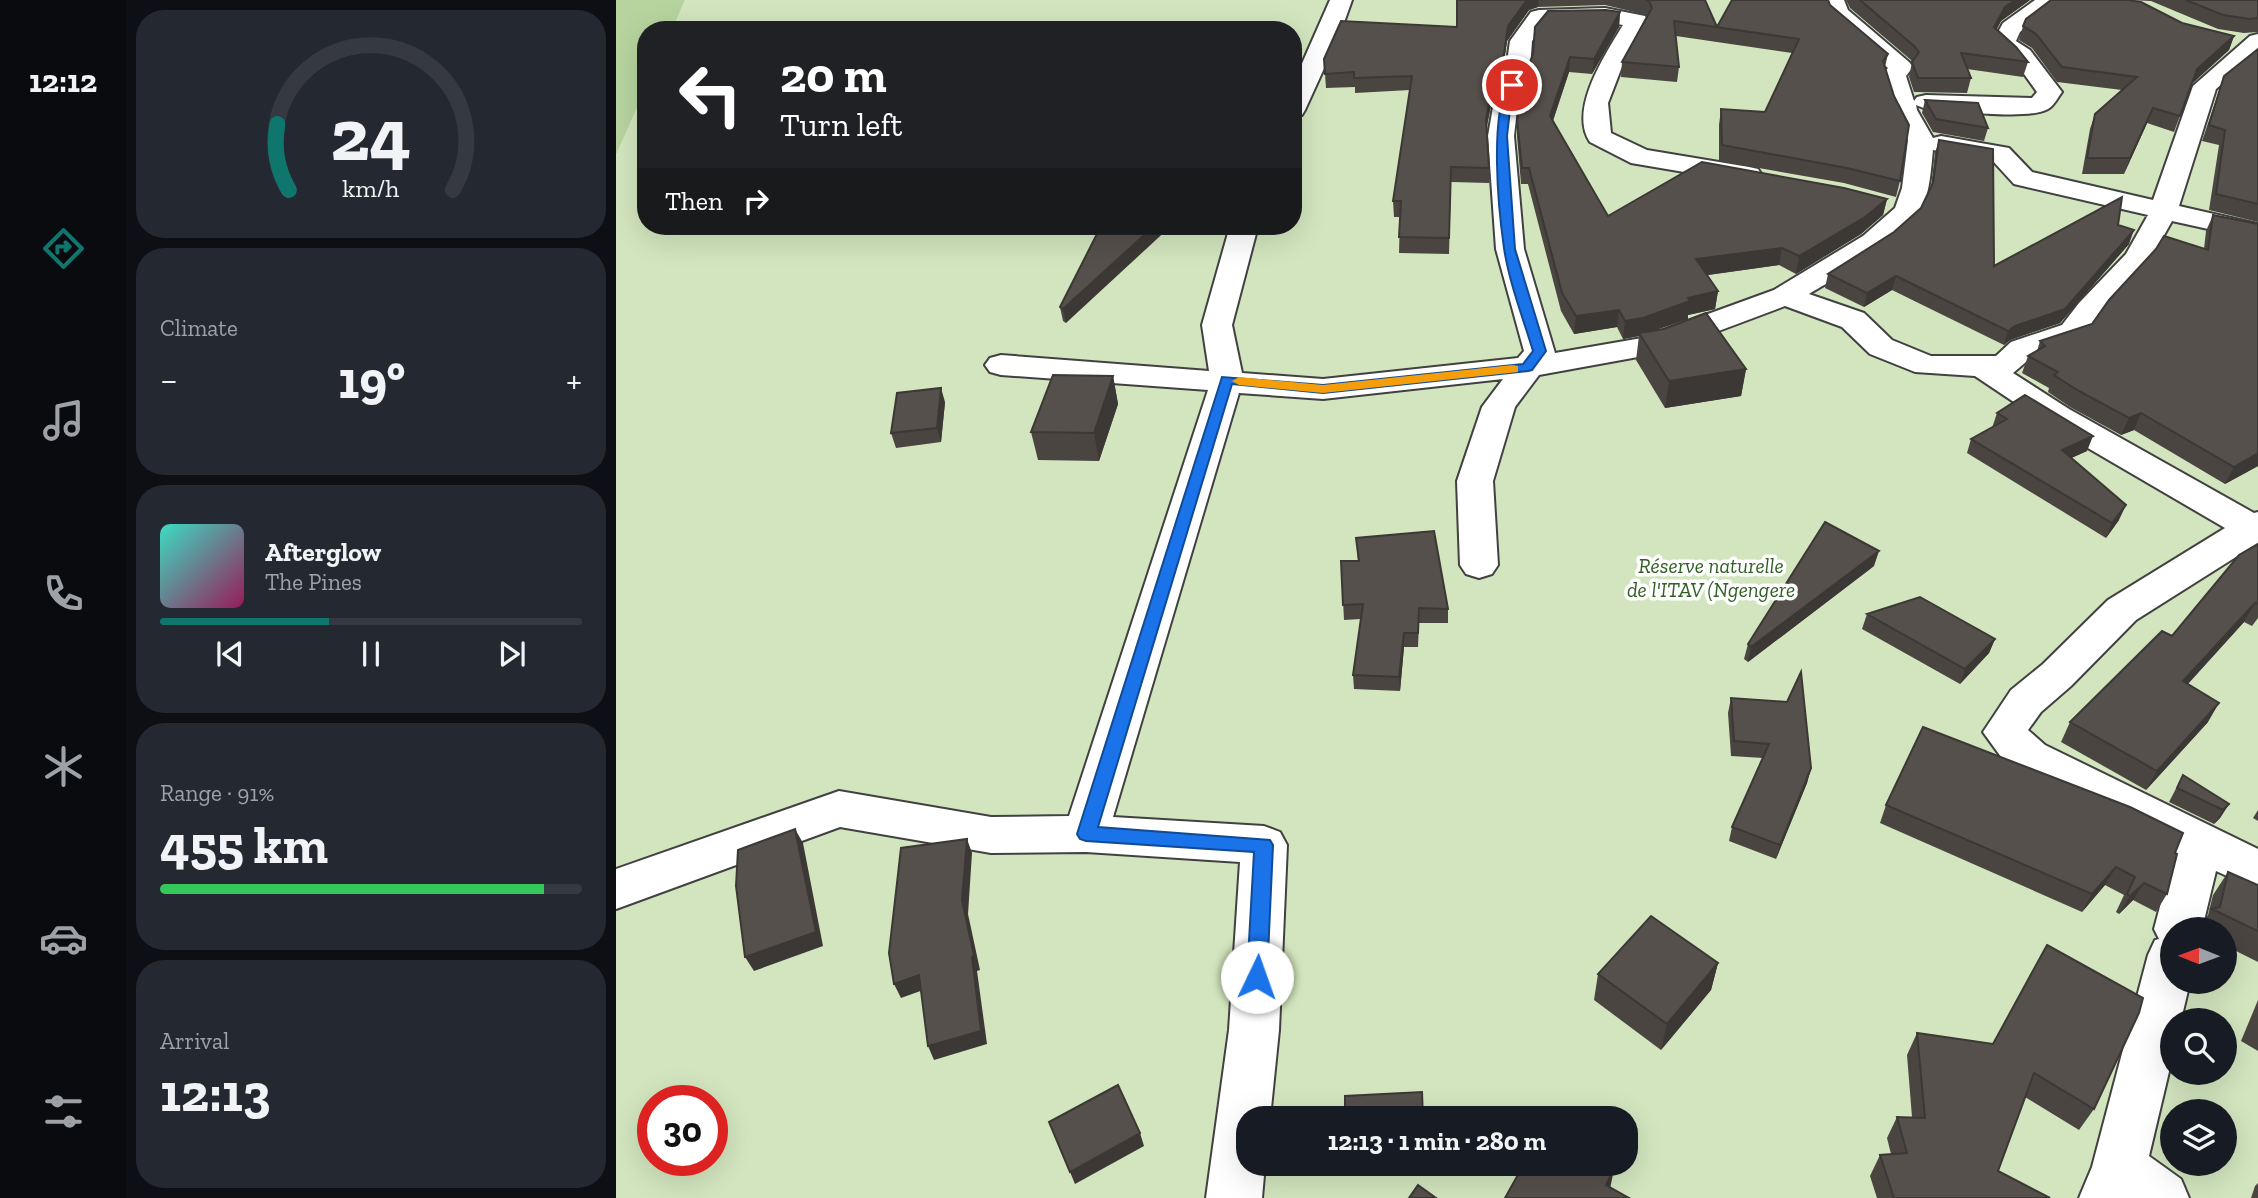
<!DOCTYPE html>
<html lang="en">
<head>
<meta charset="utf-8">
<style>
  body { margin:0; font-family:"Zilla Slab",serif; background:#242831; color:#f1f3f6; height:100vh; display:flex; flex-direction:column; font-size:26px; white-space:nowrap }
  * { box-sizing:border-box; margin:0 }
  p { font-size:23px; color:#9ea1a6 }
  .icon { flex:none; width:38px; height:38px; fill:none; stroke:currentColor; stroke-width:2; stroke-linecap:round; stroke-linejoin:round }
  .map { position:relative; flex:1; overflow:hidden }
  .details { display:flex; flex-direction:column; gap:10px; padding:10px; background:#0d0f14; width:490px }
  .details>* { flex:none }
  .hud { position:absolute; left:21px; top:21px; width:665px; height:214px; border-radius:28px; box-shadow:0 7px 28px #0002; background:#202124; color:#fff; overflow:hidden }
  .needle { width:46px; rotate:271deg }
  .controls { position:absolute; left:1544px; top:917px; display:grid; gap:14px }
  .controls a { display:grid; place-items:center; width:77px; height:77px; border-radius:50%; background:#171b24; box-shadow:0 7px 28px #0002; font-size:35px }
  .speed { position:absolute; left:21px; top:1085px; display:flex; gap:14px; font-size:35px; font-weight:700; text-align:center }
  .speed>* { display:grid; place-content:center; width:91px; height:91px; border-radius:50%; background:#171b24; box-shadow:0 7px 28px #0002; line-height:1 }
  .speed .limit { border:10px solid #d22; background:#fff; color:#111 }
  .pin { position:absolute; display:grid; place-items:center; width:60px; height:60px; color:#fff; margin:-30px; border:4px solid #fff; border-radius:50%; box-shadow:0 2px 7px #0007 }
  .me { position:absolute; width:77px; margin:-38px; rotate:3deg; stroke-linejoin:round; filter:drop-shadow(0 0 5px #0008) }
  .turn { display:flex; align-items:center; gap:24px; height:147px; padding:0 28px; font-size:32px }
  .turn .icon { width:91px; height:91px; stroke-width:2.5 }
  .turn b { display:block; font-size:49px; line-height:60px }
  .then { display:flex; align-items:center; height:66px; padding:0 28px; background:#0003; gap:14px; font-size:26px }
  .big { font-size:52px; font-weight:700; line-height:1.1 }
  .details .tile { flex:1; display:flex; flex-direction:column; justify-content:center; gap:10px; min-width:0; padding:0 24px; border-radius:28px; background:#242831 }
  .details .dial { align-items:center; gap:0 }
  .dial svg { height:182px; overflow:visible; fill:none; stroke:#363941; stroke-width:7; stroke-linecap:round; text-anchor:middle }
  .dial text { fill:#f1f3f6; stroke:none }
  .song { display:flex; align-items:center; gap:21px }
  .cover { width:84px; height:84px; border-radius:10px; background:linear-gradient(135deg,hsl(170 70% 55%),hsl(330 70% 35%)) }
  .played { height:7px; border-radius:4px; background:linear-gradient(90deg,#0f766e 40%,#363941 40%) }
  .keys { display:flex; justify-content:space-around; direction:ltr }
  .heat { display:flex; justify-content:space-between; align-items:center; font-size:38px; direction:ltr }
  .charge { height:10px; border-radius:5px; background:linear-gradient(90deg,#34c759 91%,#363941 0) }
  .trip { position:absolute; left:620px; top:1106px; width:402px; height:70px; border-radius:28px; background:#171b24; box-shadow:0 7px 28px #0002; font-weight:700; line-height:70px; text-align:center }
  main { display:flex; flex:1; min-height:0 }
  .menu { display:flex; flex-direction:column; width:126px; justify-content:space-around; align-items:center; background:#090b0e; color:#9ea1a6 }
  .menu .icon { width:49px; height:49px }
  .menu .current { color:#0f766e }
  .menu b { font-size:32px; color:#f1f3f6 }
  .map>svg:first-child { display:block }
</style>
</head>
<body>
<main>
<nav class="menu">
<b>12:12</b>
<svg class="icon current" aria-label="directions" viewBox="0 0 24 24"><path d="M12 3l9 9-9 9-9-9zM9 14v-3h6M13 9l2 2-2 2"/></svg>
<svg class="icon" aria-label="music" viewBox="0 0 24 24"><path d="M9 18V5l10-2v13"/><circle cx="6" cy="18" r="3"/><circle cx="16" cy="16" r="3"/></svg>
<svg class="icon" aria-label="phone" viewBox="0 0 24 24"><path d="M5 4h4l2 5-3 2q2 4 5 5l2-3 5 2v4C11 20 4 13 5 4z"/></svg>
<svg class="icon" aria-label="climate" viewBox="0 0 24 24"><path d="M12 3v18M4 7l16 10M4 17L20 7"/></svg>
<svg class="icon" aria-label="car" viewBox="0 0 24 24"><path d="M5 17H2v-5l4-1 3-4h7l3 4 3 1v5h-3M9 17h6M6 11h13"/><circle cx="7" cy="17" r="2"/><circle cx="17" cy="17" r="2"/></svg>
<svg class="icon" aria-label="filters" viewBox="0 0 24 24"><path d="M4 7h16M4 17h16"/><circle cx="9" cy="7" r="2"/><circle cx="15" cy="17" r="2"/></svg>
</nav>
<section class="details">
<div class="tile dial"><svg viewBox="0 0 100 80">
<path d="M14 69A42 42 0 1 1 86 69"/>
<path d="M14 69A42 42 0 0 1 9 40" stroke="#0f766e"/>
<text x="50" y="56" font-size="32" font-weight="700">24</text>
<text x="50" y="72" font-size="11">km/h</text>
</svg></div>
<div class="tile"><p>Climate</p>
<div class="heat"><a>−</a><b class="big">19°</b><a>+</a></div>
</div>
<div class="tile">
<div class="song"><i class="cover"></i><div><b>Afterglow</b><p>The Pines</p></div></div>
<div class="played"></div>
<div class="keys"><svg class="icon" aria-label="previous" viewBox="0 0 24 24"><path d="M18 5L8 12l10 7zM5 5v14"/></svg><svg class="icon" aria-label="pause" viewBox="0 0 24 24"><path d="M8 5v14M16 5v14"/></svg><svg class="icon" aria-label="next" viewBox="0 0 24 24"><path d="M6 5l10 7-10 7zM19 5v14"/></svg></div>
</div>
<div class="tile"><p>Range · 91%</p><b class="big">455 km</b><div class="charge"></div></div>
<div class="tile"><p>Arrival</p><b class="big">12:13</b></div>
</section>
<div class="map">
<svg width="1642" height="1198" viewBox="0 0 1642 1198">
  <rect width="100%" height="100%" fill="#fefbf1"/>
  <path fill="#d2e5be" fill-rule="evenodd" d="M69 0H1642V1198H0V155L30 88V226H677V30H56ZM1556 929H1608V982H1556ZM1556 1020H1608V1073H1556ZM37 1101H96V1160H37ZM1556 1111H1608V1164H1556ZM632 1118H1010V1164H632Z"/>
  <path fill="#b7d49f" d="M0 0H69L56 30H30V88L0 155Z"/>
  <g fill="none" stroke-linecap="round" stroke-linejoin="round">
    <g stroke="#414141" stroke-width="4">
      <path id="street" d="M714 0H736L725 31 689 110 686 115 677 117V84Z
        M1206 0H1228L1232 10 1293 62 1297 67 1290 76 1298 101 1301 97 1310 95 1416 98 1421 92 1398 60 1376 43 1387 23 1419 0H1444L1404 32 1400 41 1414 50 1446 92C1442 97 1438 106 1432 109 1410 121 1337 110 1310 109L1300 105 1301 110 1317 138 1325 136 1393 148 1416 172 1537 200 1577 86 1634 36 1642 34V53L1600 89 1563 206 1642 224V240L1556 221 1532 264 1485 315 1468 339 1417 356 1397 373 1453 409 1638 513 1642 512V543L1520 620 1455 686 1425 712 1412 730 1429 745 1642 849V890L1600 871 1586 929H1556V982H1574L1565 1020H1556V1059L1533 1156 1565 1179 1573 1198H1463L1476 1167 1532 955 1539 940 1543 939 1538 929 1559 850 1399 769 1388 761 1367 732 1395 690 1427 664 1492 600 1609 528 1429 423 1359 376 1299 372 1254 354 1226 327 1169 306 1044 353 923 375 899 407 877 481 882 565 876 574 863 578 850 574 844 565 841 481 866 407 887 379 707 399 623 393 497 817 648 826 664 832 671 845 663 1030 654 1118H632V1164H649L646 1198H590L613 1030 624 862 470 852 375 853 224 827 0 909V869L223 791 375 817 453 816 592 390 385 375 374 372 369 365 374 358 385 355 593 371 586 325 614 226H642L616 325 626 373 707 379 902 358 908 351 880 249 872 136 878 101 890 69 894 41 915 12 923 10 989 8 1029 16 1032 21 1007 64 992 103 995 133 1031 150 1133 167 1142 169 1146 175 1142 181 1133 183 1015 163 974 142C952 110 990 53 1007 25L989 22 930 23 916 41 914 69 902 101 898 136 908 249 939 353 1026 338 1158 290 1247 236 1279 208 1286 188 1292 140 1277 110 1266 75 1272 68 1213 17ZM1317 150 1376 160 1398 184 1532 215 1510 254 1463 303 1446 325 1395 342 1380 356H1315L1276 340 1248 313 1193 294C1219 278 1296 236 1306 209 1314 190 1315 169 1317 150Z"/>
    </g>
    <use href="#street" fill="#fff" fill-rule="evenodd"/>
  </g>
  <path fill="#4a4541" d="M841 0H1089L1101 27 1214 5 1272 54 1269 67 1284 181 1280 197 1228 183 1103 161V125L1105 109 1149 112 1176 53 1060 36 1063 67 1061 82 1005 77 1006 62 1031 15 989 5 922 7 913 10 891 41 887 68 876 100 870 130 873 168V183L835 182 833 254 783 253 784 217H778L777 201 794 90 739 93V87L710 88 708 59 841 27Z
    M1230 0H1414L1385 21 1380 30 1412 62 1407 77 1351 69 1355 78 1351 93 1298 92 1293 77 1296 62 1295 60 1234 8Z
    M1435 0H1642V32L1628 33 1602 29 1535 1 1513 0 1566 23 1618 36 1613 50 1576 84 1558 132 1531 123 1508 174H1466L1474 129 1479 114 1506 90 1441 82 1416 48 1403 40 1407 26Z
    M1004 12 1003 27 976 74 953 72 937 121 992 216 1271 199 1267 215 1245 234 1180 274 1163 265 1091 275 1102 291 1099 309 1072 315V319L1040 330 1130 369 1125 396 1049 408 1020 360 1023 336 1007 339 1001 327 958 334 945 311 912 184H905L901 136 905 86Z
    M1642 49V222L1593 210 1603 145 1586 141 1608 76Z
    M1309 100 1372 128 1368 141 1317 132 1306 113Z
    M1323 140 1378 266 1502 225 1513 244 1444 323 1394 340 1388 345 1276 290 1248 307 1209 288 1212 274 1278 232 1305 208 1315 187 1319 153Z
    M1597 215 1642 224V466L1609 484 1518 430 1505 435 1454 407 1432 392 1433 388 1406 373 1412 356 1421 351 1424 341 1476 324 1588 249 1590 231Z
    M485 226 450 323 447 321 444 307Z
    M497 376 502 404 483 461 422 460 415 432Z
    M329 402 325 442 280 448 275 433Z
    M1381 413 1471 451 1455 458 1503 520 1490 538 1351 453 1355 439 1376 428Z
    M740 538 832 609V623H803L802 647H788L784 691 738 689 737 675 745 619 728 620 725 561H742Z
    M1642 544V618L1636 626 1628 622 1572 684 1592 722 1530 790 1445 742 1454 722 1556 636Z
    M1258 566 1132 662 1128 659 1132 644Z
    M1251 614 1379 639 1373 653 1344 684 1246 629Z
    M1115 698 1195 768 1191 783 1160 859 1113 841 1116 827 1147 758 1115 756 1112 713Z
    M1567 775 1613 804 1604 818 1598 824 1553 802Z
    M1270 805 1559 853 1551 894 1540 912 1517 900 1503 914 1500 912 1508 895 1489 885 1466 912 1264 823Z
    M1642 810V821L1637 818Z
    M1612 872 1642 885V962L1608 945V929H1582L1592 915 1597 895Z
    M1102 963 1095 990 1045 1050 978 1000 982 974Z
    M1642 1000V1051L1625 1041Z
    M1301 1033 1377 1044 1478 1109 1463 1130 1409 1097 1382 1171 1434 1198H1261L1254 1176 1264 1155 1275 1154 1271 1138 1281 1117H1296L1291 1055Z
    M1642 1183V1198H1635L1639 1186Z"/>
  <path fill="#3c3835" d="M911 0H923L922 7 913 10 891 41 887 68 876 100 869 136 870 120 876 85 892 26Z
    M1399 0H1414L1385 21 1374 42 1378 27 1389 7Z
    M1004 12 1003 27 976 74 978 59Z
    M1618 36 1613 50 1575 84 1581 69Z
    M954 57 953 72 933 132 934 116Z
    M1537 108 1531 123 1508 174 1514 158Z
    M1271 199 1267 215 1245 234 1180 274 1183 256Z
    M538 226H555L450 323 447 309Z
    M1518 230 1513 244 1444 323 1394 340 1388 345 1392 331Z
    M1166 248 1163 265 1078 277 1080 259Z
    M1280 276 1276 290 1248 307 1251 293Z
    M1102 291 1099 309 1072 315V319L1025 335 1023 333V336L1007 339 1009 321 1072 298Z
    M1003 310 1001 327 958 334 960 316Z
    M1130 369 1125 396 1049 408 1053 381Z
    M497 376 502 404 483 461 478 433Z
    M325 388 329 402 325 442 321 428Z
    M1525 413 1518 430 1505 435 1513 418Z
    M1477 436 1471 451 1440 465 1446 450Z
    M1642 453V466L1609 484 1618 467Z
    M1510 505 1503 520 1490 538 1496 523Z
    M1263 551 1258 566 1132 662 1135 647Z
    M1639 603 1628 622 1557 700 1567 681Z
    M788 633V647L784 691 783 677Z
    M1379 639 1373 653 1344 684 1349 669Z
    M1603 703 1592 722 1530 790 1541 771Z
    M1195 768 1191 783 1160 859 1164 845Z
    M1613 804 1604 818 1598 824 1607 810Z
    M179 829 187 843 207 946 138 971 129 957Z
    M351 839 356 853 352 914 364 970 361 971 371 1044 318 1060 312 1046 346 900Z
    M1500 867 1489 885 1466 912 1476 894Z
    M1528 883 1517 900 1503 914 1514 896Z
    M1102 963 1095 990 1045 1050 1051 1024Z
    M303 975 310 989 285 998 278 984Z
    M524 1133 528 1146 459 1184 454 1172Z
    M998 1169 993 1194 990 1185Z"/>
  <path fill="#56504c" stroke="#3c3835" stroke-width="2" d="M841 0H911L892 26 888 54 876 85 870 120 873 168 835 167 833 238 783 237 785 201H777L796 76 738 78V72L709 74 708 59 725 21 841 27Z
    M1030 0H1089L1101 27 1116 0H1212L1214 5 1272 54 1267 61 1278 96 1293 125 1284 181 1231 168 1106 145 1105 109 1149 112 1183 39 1058 21 1063 67 1006 62 1036 8 1033 1Z
    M1244 0H1399L1389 7 1378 27 1400 47 1412 62 1345 53 1355 78H1302L1296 62 1303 52 1298 46Z
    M1435 0H1512L1525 2 1566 23 1618 36 1581 69 1564 116 1537 108 1514 158H1471L1479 114 1521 77 1446 67 1420 34 1407 26 1410 19Z
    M1570 0H1642V18L1634 19 1607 15Z
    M990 10 1004 12 978 59 954 57 934 116 992 216 1086 162 1228 188 1271 199 1249 217 1183 256 1166 248 1080 259 1102 291 1072 298 1074 301 1027 318 1009 321 1003 310 960 316 946 293 913 168H906L901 120 905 86 917 54 919 27 932 11Z
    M1642 49V204L1600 194 1609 130 1593 125 1608 76Z
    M1309 100 1362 103 1372 128 1320 119Z
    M1323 140 1377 149 1378 266 1506 197 1502 225 1518 230 1449 309 1399 326 1392 331 1280 276 1251 293 1212 274 1278 232 1305 208 1317 183Z
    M1597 215 1642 224V453L1618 467 1525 413 1513 418 1461 390 1438 375 1442 372 1412 356 1429 346 1424 341 1476 324 1493 300 1540 249 1548 236 1592 250Z
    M485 226H538L447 309 444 307Z
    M1090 313 1130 369 1053 381 1023 333 1048 329Z
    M437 375 497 376 478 433 415 432Z
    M325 388 321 428 275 433 281 393Z
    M1409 395 1477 436 1446 450 1510 505 1496 523 1355 439 1391 419 1381 413Z
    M1209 522 1263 551 1135 647 1132 644Z
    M818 531 832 609 803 608 802 633H788L783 677 737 675 747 604 727 605 725 561H743L740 538Z
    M1642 544V604L1639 603 1567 681 1603 703 1541 771 1454 722 1546 631 1556 636 1623 555Z
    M1304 597 1379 639 1349 669 1251 614Z
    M1185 672 1195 768 1164 845 1116 827 1153 744 1118 741 1115 698 1171 702Z
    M1307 727 1514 807 1567 833 1559 853 1561 854 1551 894 1528 883 1514 896 1511 894 1519 877 1500 867 1476 894 1270 805Z
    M1567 775 1613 804 1607 810 1561 788Z
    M179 829 200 932 129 957 120 886 122 850Z
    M351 839 346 900 358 956 356 957 365 1031 312 1046 303 975 278 984 273 953 285 848Z
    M1612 872 1642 885V931L1596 909 1604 907Z
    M1035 916 1102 963 1051 1024 982 974Z
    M1431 945 1527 998 1523 1013 1478 1109 1418 1073 1382 1171 1434 1198H1278L1264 1155 1291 1153 1281 1117 1309 1118 1301 1033 1377 1044Z
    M502 1085 524 1133 454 1172 433 1122Z
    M806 1092 807 1118H729V1096Z
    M908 1164H987L998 1169 990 1185 1013 1198H889Z
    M802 1185 820 1198H793Z"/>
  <path fill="#1a73e8" stroke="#114b97" stroke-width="2" d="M892 83 901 85 895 101 891 136 899 249 930 351 916 370 912 371 707 393 616 384 482 827 654 840 657 845 651 977 648 983 641 986 633 983 631 977 638 852 470 841 464 839 461 834 606 377 707 385 907 364 917 351C907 318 893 282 888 248 882 206 874 119 892 83Z"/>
  <path fill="#f59e0b" d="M897 365 902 366V372L707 393 623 385 616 381 623 377 707 385Z"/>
  <g text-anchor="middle" stroke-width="7" stroke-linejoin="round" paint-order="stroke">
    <g font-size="21" font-style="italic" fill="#316025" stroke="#fff">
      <text x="1095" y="573">Réserve naturelle<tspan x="1095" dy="24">de l'ITAV (Ngengere</tspan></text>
    </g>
  </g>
</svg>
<div class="controls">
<a><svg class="needle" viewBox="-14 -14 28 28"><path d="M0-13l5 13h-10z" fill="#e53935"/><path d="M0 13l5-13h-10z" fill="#9ea1a6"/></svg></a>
<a><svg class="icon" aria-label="search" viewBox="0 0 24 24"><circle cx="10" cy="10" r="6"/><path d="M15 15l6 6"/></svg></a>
<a><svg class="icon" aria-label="layers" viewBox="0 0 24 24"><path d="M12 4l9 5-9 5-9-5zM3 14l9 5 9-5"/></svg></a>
</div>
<div class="speed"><div class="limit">30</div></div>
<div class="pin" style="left:896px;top:85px;background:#d93025"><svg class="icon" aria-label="arrive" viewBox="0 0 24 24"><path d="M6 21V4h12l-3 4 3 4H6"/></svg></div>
<svg class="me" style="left:641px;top:977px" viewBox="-20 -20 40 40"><circle r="19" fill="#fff"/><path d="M0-13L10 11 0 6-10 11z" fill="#1a73e8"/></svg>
<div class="trip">12:13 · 1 min · 280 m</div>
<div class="hud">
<div class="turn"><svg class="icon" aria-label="left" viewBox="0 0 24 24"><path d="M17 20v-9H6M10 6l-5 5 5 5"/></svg><div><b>20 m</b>Turn left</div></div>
<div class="then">Then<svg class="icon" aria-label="right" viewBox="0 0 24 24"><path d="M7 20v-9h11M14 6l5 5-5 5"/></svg></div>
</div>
</div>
</main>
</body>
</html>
